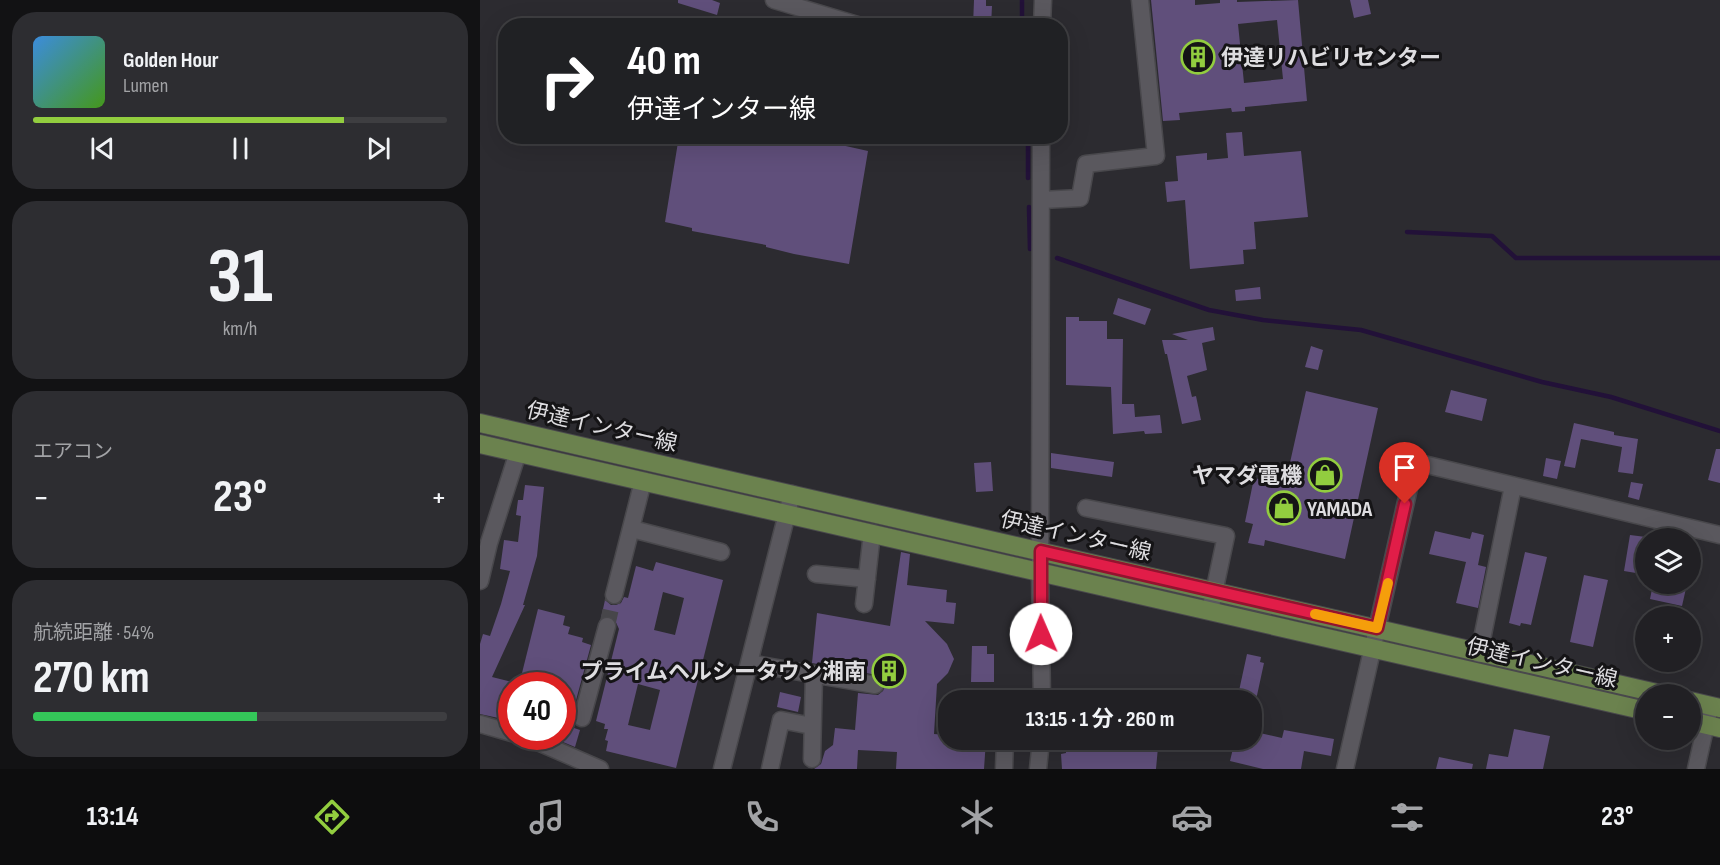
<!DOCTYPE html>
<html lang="ja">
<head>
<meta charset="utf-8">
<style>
  body { margin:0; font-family:"Sofia Sans Condensed","Noto Sans JP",sans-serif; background:#2d2d31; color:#f1f3f6; height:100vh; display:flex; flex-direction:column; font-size:22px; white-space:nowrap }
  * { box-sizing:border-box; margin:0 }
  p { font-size:20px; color:#a2a3a6 }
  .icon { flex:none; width:33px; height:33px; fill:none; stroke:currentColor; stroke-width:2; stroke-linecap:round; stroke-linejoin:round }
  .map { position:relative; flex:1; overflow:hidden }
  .drawer { display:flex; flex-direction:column; gap:12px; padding:12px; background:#121214; width:480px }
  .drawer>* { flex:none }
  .banner { position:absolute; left:18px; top:18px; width:570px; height:126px; border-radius:24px; box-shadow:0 6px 24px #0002,0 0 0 2px #3e3e41; background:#202124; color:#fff; overflow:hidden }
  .buttons { position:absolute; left:1155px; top:528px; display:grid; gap:12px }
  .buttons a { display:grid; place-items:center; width:66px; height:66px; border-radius:50%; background:#212024; box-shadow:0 6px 24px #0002,0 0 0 2px #3e3e41; font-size:30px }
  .speed { position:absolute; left:18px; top:672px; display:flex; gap:12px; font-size:30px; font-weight:700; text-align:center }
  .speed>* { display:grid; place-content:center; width:78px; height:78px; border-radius:50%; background:#212024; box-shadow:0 6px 24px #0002,0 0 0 2px #3e3e41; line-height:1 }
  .speed .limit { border:9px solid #d22; background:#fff; color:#111 }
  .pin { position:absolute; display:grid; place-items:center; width:51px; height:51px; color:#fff; margin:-62px -26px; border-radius:50% 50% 50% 0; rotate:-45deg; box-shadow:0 0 6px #0007 }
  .pin .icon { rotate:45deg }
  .me { position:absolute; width:66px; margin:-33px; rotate:359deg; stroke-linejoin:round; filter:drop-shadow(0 0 4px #0008) }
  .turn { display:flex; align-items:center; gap:21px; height:126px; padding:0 30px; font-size:27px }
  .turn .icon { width:78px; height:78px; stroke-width:2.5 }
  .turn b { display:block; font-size:42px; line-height:51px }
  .big { font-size:45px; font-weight:700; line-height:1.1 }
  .drawer .widget { flex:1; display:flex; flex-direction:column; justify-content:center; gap:9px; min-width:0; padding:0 21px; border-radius:24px; background:#2d2d31 }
  .drawer .dial { align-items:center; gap:0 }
  .dial b { font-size:78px; line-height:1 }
  .song { display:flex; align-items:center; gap:18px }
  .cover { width:72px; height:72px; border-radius:9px; background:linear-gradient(135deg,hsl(210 70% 55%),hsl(100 70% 35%)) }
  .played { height:6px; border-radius:3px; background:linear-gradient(90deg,#92cd3f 75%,#3e3e41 75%) }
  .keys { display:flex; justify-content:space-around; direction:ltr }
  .heat { display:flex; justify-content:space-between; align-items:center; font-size:33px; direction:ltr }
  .charge { height:9px; border-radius:4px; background:linear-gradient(90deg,#34c759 54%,#3e3e41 0) }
  .trip { position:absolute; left:458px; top:690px; width:324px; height:60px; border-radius:24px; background:#212024; box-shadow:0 6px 24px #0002,0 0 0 2px #3e3e41; font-weight:700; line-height:60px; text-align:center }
  .tabs { display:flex; height:96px; justify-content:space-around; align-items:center; background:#0d0d0e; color:#a2a3a6 }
  .tabs .icon { width:42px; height:42px }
  .tabs .current { color:#92cd3f }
  .tabs b { font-size:27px; color:#f1f3f6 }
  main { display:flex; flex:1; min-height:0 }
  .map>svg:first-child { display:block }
</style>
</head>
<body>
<main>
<section class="drawer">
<div class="widget">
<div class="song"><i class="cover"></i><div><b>Golden Hour</b><p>Lumen</p></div></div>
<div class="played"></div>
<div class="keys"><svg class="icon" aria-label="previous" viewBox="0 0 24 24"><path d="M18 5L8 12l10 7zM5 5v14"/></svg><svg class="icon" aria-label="pause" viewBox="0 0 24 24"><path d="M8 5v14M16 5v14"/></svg><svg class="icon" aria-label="next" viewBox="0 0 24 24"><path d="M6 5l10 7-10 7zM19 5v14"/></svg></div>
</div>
<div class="widget dial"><b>31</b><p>km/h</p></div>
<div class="widget"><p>エアコン</p>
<div class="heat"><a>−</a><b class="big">23°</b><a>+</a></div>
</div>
<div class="widget"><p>航続距離 · 54%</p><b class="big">270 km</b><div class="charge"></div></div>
</section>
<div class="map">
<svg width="1240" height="769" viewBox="0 0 1240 769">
  <rect width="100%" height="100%" fill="#2c2b30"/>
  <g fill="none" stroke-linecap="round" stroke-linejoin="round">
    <path stroke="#221138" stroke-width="4.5" d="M542 0V26
      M548 136V178
      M549 207 550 249
      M927 232 1012 236 1036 258H1240
      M577 258 729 310 783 320 881 330 1062 382 1131 397 1240 431"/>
  </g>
  <path fill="#604f7b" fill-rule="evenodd" d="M198 0H232L240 3 237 15 198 3Z
    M494 0H506V6H512L511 26H493Z
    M671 0H715V5L740 3V0H757V2L818 0 827 101 765 107V111L752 112 751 108 699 113 700 120 683 121ZM797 20 803 79 764 83 758 24Z
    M870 0H888L891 14 874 18Z
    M762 132 764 156 821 151 828 217 774 222 776 249 763 250 764 264 710 269 705 200 687 202 685 182 698 181 696 156 727 153V160L748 158 746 133Z
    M199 136H330V138L388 151 369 264 314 254 286 247V245L212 231V228L185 222Z
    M780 287 781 299 756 301 755 290Z
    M638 298 671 309 665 325 633 314Z
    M586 317H599V321H627V339H643L642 404H654L655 417 680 415 682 433 665 434 664 431 633 434 631 387 586 385Z
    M733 327 735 340 722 343 727 370 707 376 712 397 716 396 721 420 702 424 687 354H685L682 340H708L692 334Z
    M831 346 843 350 838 370 825 367Z
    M971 390 1007 399 1002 421 965 412Z
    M826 391 898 408 865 559 785 540 784 546 768 543 773 524 765 522 774 478 805 485Z
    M1094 423 1134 432V435L1158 439 1153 474 1138 472 1142 447 1101 439 1095 468 1084 466Z
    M1236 449H1240V483L1228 480Z
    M571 453 634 462 632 477 571 468Z
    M1066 458 1081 461 1077 479 1063 476Z
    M511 462 513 491 496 492 494 463Z
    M1151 482 1163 484 1159 500 1148 497Z
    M45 485 64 487 57 556 43 605H45L12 677 32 682V721L0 714V644L3 634 10 636 21 604 30 571 20 569 24 540 38 542 41 516 36 515 38 500H43Z
    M955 531 990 539 992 532 1004 535 998 565 1006 567 998 608 976 603 986 562 949 554Z
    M1150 535 1166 537V554L1162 574 1144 571Z
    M421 552 430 554 427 585 467 590 466 602 476 603 474 624 445 621 467 644 474 659 468 673 457 684 454 734 468 735V740H506L504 769H416L417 752 378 750 377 769H334L341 764 345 751 353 745 355 728 375 730 378 693 398 695 403 691 405 686 402 677 397 675 332 663 337 613 410 626Z
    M1045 552 1067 557 1051 625 1041 623 1040 626 1029 623Z
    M176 562 243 580 196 768 126 751 128 741 125 740 128 729H124L125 724 116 721 139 629 134 618 129 616 121 618 125 600 131 605H136L141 603 144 597 148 598 156 566 173 571ZM183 592 204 598 195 635 174 630ZM158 684 180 690 170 730 148 725Z
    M1104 575 1128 580 1113 647 1090 642Z
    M1173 584H1207L1202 606 1170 599Z
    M58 609 85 616 83 625 90 627 88 634 103 638 102 642 111 645 92 715 94 728 100 730 95 747 83 742 82 739V686H57L40 681Z
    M492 646H507V654H514V682H491Z
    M767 654 781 657 780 662 784 663 776 700H757Z
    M300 692 321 697 318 712 297 707Z
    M1034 729 1070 736 1063 769H1006L1009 754 1028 757Z
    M804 730 854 739 851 756 824 751 821 769H783L750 761 755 740H771V731L802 738Z
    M635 743 678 747 676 769H582L581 754 586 753V746Z
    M959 757 993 764 992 769H956Z"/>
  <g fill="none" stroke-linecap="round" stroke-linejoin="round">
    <path stroke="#47464a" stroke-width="16" stroke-dasharray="16 8" stroke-linecap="butt" d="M127 626 134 595"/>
    <g stroke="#49484c" stroke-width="19">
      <path id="minor" d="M294 0 381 26
        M562 26 563 0
        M561 136 560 572 562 700
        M562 200 600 198 606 164 676 156 660 0
        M606 508 746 536 730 611
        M152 529 241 552
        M336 574 387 579
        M0 581 9 543 38 452
        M134 595 163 481
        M384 604 392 533
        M999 654 1033 486
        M269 663 395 685
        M102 718 127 626
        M0 724 32 733
        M44 736 120 769
        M332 759 334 674
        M242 769 312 494
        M290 769 301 720 332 726
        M524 769 525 740
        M558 769 561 740
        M865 769 935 462 1240 535
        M1216 769 1229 711"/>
    </g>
    <g stroke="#49484c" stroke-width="20">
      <path id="major" d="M0 423 1181 694
        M0 444 1166 711
        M1210 701 1240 708
        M1210 721 1240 728"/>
    </g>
    <use href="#minor" stroke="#5a585e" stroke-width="16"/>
    <use href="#major" stroke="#6b824e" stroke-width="18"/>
  </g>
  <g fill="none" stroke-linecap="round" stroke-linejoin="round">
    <g stroke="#92132f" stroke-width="15">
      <path id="route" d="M561 634V551L897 628 925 504"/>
    </g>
    <use href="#route" stroke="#e11d48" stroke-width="10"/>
    <path stroke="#f59e0b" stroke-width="10" d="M835 614 897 628 908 583"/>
  </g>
  <defs>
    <g id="building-ring" transform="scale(1.725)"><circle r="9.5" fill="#151416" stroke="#92cd3f" stroke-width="1.5"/><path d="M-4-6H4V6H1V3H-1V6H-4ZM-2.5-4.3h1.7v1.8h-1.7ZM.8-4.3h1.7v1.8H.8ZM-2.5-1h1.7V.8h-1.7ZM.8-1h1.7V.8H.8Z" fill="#92cd3f"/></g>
    <g id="shop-ring" transform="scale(1.725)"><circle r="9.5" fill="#151416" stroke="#92cd3f" stroke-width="1.5"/><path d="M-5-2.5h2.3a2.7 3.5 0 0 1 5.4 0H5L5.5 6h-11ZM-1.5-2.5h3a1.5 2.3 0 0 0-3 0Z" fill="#92cd3f"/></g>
  </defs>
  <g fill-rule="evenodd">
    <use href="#building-ring" x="718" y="57"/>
    <use href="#shop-ring" x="845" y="475"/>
    <use href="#shop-ring" x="804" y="508"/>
    <use href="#building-ring" x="409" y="671"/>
  </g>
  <g text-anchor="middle" stroke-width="6" stroke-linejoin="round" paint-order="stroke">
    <g font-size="22" font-weight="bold" fill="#dedde0" stroke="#151416" text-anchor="start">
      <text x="741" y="65">伊達リハビリセンター</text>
      <text x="822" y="483" text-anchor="end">ヤマダ電機</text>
      <text x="827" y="516">YAMADA</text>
      <text x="386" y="679" text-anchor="end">プライムヘルシータウン湘南</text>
    </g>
    <g font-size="22" fill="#dedde0" stroke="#151416">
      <text transform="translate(122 426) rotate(13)" y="8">伊達インター線</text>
      <text transform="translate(596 535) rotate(13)" y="8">伊達インター線</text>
      <text transform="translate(1062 662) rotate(13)" y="8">伊達インター線</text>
    </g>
  </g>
</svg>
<div class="buttons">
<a><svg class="icon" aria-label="layers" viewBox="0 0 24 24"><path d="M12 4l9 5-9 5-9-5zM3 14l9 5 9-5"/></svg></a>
<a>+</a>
<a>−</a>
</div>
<div class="speed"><div class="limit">40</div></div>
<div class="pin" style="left:925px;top:504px;background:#d93025"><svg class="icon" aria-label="arrive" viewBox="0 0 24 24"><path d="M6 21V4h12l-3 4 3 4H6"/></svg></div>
<svg class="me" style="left:561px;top:634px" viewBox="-20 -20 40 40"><circle r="19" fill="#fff"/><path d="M0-13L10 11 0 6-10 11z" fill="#e11d48"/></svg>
<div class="trip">13:15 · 1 分 · 260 m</div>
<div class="banner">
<div class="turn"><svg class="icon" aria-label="right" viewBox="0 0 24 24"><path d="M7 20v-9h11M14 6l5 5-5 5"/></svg><div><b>40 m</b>伊達インター線</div></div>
</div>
</div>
</main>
<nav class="tabs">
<b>13:14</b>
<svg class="icon current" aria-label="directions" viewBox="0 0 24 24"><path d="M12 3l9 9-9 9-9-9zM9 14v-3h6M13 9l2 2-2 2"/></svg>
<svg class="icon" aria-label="music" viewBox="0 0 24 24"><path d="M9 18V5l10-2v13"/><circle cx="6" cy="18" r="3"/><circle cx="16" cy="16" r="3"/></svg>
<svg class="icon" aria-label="phone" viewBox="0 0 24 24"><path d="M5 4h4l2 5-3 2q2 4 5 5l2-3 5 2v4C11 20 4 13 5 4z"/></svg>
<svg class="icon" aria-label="climate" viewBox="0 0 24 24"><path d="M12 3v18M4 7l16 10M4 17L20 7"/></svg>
<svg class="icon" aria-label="car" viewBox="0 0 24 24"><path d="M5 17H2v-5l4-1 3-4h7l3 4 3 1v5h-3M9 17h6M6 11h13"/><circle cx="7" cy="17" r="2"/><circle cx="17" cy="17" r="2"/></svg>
<svg class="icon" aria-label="filters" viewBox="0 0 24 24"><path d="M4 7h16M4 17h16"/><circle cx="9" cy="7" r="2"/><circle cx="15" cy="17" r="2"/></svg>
<b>23°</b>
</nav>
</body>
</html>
